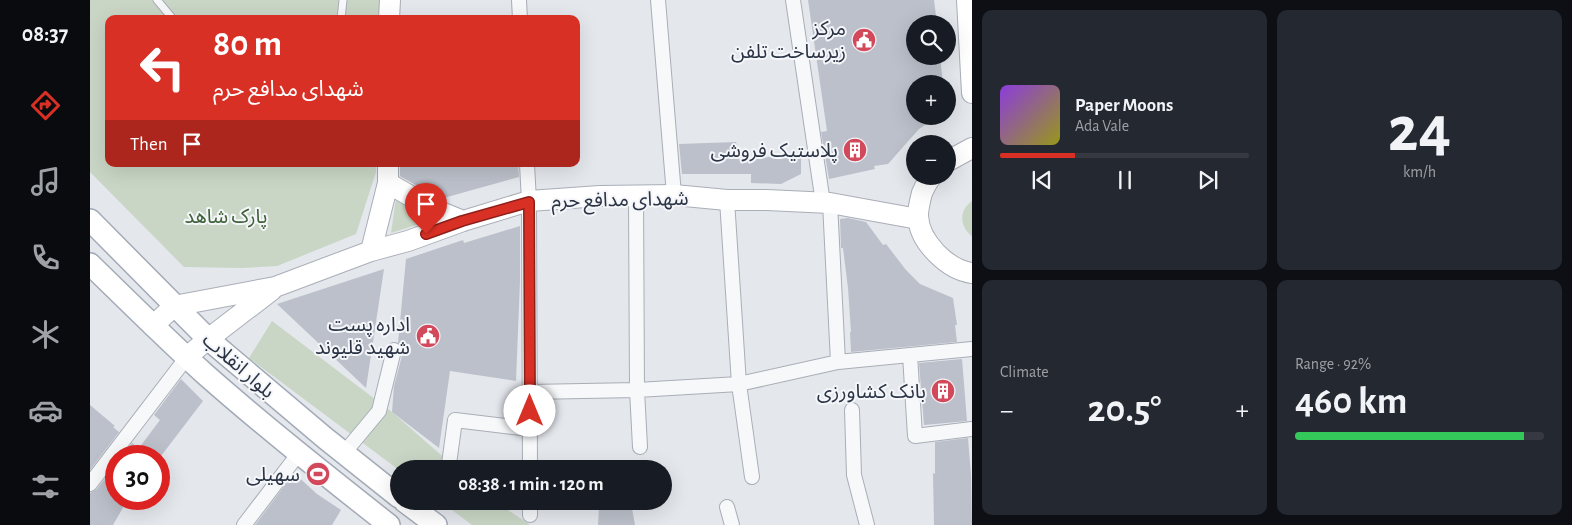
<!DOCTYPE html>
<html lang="en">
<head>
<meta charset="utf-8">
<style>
  body { margin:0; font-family:"Alegreya Sans","Noto Sans Arabic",sans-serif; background:#242831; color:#f1f3f6; height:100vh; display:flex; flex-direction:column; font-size:19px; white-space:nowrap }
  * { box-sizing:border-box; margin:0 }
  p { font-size:16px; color:#9ea1a6 }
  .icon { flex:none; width:28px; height:28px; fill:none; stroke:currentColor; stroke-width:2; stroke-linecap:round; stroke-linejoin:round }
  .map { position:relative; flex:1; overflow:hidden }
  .sheet { display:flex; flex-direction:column; gap:10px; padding:10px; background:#0d0f14; width:600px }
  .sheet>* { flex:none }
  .guide { position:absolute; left:15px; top:15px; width:475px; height:152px; border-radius:10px; box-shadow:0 5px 20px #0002; background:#d93025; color:#fff; overflow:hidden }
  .buttons { position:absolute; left:816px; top:15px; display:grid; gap:10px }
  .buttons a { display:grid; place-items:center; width:50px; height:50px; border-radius:50%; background:#171b24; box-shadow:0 5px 20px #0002; font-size:25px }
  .speed { position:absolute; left:15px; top:445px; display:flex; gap:10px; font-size:25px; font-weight:700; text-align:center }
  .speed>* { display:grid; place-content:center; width:65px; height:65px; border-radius:50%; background:#171b24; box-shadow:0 5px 20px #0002; line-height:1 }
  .speed .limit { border:8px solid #d22; background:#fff; color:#111 }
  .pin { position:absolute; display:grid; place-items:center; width:42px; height:42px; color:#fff; margin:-51px -21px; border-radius:50% 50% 50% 0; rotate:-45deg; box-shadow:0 0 5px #0007 }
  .pin .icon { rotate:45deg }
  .me { position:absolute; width:55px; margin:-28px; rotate:0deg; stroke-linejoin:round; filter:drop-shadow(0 0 4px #0008) }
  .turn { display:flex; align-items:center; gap:18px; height:105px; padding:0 25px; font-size:22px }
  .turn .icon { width:65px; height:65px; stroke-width:2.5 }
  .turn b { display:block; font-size:35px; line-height:42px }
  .then { display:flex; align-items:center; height:48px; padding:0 25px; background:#0003; gap:10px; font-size:19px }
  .big { font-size:38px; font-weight:600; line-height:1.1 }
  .sheet .card { flex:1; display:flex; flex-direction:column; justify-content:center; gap:8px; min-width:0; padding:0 18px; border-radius:10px; background:#242831 }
  .sheet .dial { align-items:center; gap:0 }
  .dial b { font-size:65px; line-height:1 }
  .song { display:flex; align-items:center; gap:15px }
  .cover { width:60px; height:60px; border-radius:8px; background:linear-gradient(135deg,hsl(270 70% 55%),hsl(60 70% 35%)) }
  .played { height:5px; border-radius:2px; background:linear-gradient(90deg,#d93025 30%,#363941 30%) }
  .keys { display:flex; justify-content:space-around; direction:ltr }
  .heat { display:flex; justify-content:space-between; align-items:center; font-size:28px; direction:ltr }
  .charge { height:8px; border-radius:4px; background:linear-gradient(90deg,#34c759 92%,#363941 0) }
  .sheet .tiles { flex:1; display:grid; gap:10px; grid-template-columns:repeat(2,1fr) }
  .trip { position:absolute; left:300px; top:460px; width:282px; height:50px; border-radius:25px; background:#171b24; box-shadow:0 5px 20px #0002; font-weight:600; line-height:50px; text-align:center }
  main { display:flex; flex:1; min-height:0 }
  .menu { display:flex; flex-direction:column; width:90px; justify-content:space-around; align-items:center; background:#090b0e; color:#9ea1a6 }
  .menu .icon { width:35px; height:35px }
  .menu .on { color:#d93025 }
  .menu b { font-size:22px; color:#f1f3f6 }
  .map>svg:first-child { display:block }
</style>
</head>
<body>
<main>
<nav class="menu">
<b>08:37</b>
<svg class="icon on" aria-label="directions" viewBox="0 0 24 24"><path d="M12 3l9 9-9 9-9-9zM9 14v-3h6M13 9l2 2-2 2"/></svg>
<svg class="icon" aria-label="music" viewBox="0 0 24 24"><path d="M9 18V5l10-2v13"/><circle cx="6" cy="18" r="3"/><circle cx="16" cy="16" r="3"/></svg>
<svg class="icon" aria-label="phone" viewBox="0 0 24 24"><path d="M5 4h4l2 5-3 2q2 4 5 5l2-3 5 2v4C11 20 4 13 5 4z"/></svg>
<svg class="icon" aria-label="climate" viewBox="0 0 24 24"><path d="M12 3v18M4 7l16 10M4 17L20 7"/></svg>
<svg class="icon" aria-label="car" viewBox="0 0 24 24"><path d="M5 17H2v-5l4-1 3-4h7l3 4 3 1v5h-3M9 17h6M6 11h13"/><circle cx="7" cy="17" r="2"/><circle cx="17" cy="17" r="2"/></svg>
<svg class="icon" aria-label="filters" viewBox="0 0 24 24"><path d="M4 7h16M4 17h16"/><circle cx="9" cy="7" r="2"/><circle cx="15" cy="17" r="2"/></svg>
</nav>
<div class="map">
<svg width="882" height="525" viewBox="0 0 882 525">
  <rect width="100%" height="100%" fill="#e4e7ec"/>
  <path fill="#c9d6c5" d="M0 0H291L289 19H19V164H286V172L266 234 187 266 151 268 94 267 0 172Z
    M306 198 345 219 301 233Z
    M882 201V236C869 226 869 210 882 201Z
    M182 321 302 412 367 469H309V470L159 358Z
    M350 501H405L440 525H382Z"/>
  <path fill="#bbc0ca" d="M718 0H844L847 24H825V56H850L853 84H825V116H849L829 129 798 164 784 166 785 169 739 179 731 132 737 131Z
    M646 142 649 159 711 155V174L691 184 661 183V174H592L589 144Z
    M310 164H428L429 177 350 199 310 176Z
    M758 218 776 222 793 245 796 244 816 270 830 284 863 298 867 325H865L867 342 761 352 760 332H761L758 288 753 248H751L750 219Z
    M430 226V281L426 381 360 371 349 448 302 412 304 386 313 352 312 347 308 343 316 259 373 240 374 243Z
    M294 269 276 388 187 304Z
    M872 359 877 421 834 425 829 363Z
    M91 379 113 401 71 456H32L42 443 49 448 70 420 64 415Z
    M0 405 25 426 23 427 29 432 0 470Z
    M878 438 881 475 882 525H844L843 473 845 474V442Z
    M26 464V499H38L23 525H0V493L7 489Z
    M204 473 227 494 251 510 242 525H165Z
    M541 503 545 525H508L509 507Z"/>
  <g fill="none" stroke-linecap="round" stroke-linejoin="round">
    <g stroke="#a9aeb7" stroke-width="9">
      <path id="lane" d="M67 0 83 19
        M251 19 253 0"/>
    </g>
    <g stroke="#a9aeb7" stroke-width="16">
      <path id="street" d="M429 0 430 19
        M568 0 584 195
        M703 0 733 203
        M437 164 439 201 440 469
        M546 196 547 390 550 447
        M637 200 649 384 662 477
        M740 203 748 362
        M820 355 825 436 882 429
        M440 392 547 390 649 384 748 362 882 349
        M762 410 764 475 777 525
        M254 453 289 411 304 350
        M359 464 365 420 440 429
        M0 484 97 357
        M440 501V515
        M637 507 642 525
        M154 525 209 453"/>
    </g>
    <g stroke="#a9aeb7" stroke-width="22">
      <path id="secondary" d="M877 0 882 93
        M299 19 300 0
        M858 161 882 148
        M842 176C837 182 835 186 832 193 830 201 828 208 828 216 829 242 858 270 882 273
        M298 183 341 208 373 221
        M281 251 298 183V164
        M63 326 84 306 185 287 281 251 318 241 373 221 439 201 510 196 584 195 637 200H677L740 203 828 219
        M97 357 118 339 182 290"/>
    </g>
    <g stroke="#a3abb8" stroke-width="24">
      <path id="primary" d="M0 220 118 339 235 438 309 497
        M0 264C38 301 76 339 116 375 175 427 237 476 299 525
        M314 501 346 525"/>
    </g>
    <use href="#lane" stroke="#f7f8fa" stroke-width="7"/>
    <use href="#street" stroke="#f7f8fa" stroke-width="14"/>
    <use href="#secondary" stroke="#fff" stroke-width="20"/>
    <use href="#primary" stroke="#fff" stroke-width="21"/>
  </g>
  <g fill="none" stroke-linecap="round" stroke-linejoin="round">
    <g stroke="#8d1f18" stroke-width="12">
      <path id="route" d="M336 234 372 221 439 202 440 411"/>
    </g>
    <use href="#route" stroke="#d93025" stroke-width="9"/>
  </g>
  <defs>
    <g id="civic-disc" transform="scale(1.25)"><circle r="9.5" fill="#d1495b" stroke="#f4f6f9"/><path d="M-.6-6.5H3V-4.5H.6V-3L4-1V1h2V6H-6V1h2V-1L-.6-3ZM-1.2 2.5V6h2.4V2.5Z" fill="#fff"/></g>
    <g id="building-disc" transform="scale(1.25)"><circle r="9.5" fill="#d1495b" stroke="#f4f6f9"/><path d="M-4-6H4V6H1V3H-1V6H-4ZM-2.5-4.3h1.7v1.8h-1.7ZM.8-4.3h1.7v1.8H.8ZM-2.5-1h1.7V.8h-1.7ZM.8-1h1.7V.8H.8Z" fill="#fff"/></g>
    <g id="stadium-disc" transform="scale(1.25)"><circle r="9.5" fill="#d1495b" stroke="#f4f6f9"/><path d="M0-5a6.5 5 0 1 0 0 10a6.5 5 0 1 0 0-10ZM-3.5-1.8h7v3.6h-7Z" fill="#fff"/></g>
  </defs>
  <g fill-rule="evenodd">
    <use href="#civic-disc" x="774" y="40"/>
    <use href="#building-disc" x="765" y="150"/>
    <use href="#civic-disc" x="338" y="336"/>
    <use href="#building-disc" x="853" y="391"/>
    <use href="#stadium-disc" x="228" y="474"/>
  </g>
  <g text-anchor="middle" stroke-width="4" stroke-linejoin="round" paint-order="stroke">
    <g font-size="20" fill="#2b3445" stroke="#f4f6f9" text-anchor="end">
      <text x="756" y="35">مرکز<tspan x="756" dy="23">زیرساخت تلفن</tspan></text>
      <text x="748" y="157">پلاستیک فروشی</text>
      <text x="320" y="331">اداره پست<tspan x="320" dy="23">شهید قلیوند</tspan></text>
      <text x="836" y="398">بانک کشاورزی</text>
      <text x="210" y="481">سهیلی</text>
    </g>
    <g font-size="20" fill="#2b3445" stroke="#f4f6f9">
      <text transform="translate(530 199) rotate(-1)" y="7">شهدای مدافع حرم</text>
      <text transform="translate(149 365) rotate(41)" y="7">بلوار انقلاب</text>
    </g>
    <g font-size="20" fill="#3f6138" stroke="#f4f6f9">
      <text x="136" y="223">پارک شاهد</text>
    </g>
  </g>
</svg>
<div class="buttons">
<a><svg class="icon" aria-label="search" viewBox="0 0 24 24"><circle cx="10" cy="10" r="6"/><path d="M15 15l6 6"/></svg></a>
<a>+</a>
<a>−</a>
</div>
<div class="speed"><div class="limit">30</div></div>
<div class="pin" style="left:336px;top:234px;background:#d93025"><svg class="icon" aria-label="arrive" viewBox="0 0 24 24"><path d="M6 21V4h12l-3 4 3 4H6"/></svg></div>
<svg class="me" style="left:440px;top:411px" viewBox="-20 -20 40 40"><circle r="19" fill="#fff"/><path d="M0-13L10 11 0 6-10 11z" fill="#d93025"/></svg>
<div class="trip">08:38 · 1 min · 120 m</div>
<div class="guide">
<div class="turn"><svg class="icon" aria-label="left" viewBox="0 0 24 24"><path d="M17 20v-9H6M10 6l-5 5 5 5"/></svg><div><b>80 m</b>شهدای مدافع حرم</div></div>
<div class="then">Then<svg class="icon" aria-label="arrive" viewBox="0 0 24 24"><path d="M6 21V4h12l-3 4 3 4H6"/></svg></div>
</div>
</div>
<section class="sheet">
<div class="tiles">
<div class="card">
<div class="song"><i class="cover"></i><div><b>Paper Moons</b><p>Ada Vale</p></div></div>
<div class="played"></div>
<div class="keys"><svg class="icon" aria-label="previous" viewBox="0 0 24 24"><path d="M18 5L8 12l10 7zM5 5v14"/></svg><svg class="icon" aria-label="pause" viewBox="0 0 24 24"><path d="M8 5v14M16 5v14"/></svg><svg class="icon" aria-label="next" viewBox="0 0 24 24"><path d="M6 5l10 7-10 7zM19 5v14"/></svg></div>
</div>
<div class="card dial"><b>24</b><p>km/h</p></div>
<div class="card"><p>Climate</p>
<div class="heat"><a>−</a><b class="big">20.5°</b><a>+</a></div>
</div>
<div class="card"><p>Range · 92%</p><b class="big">460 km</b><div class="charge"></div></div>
</div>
</section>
</main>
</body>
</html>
